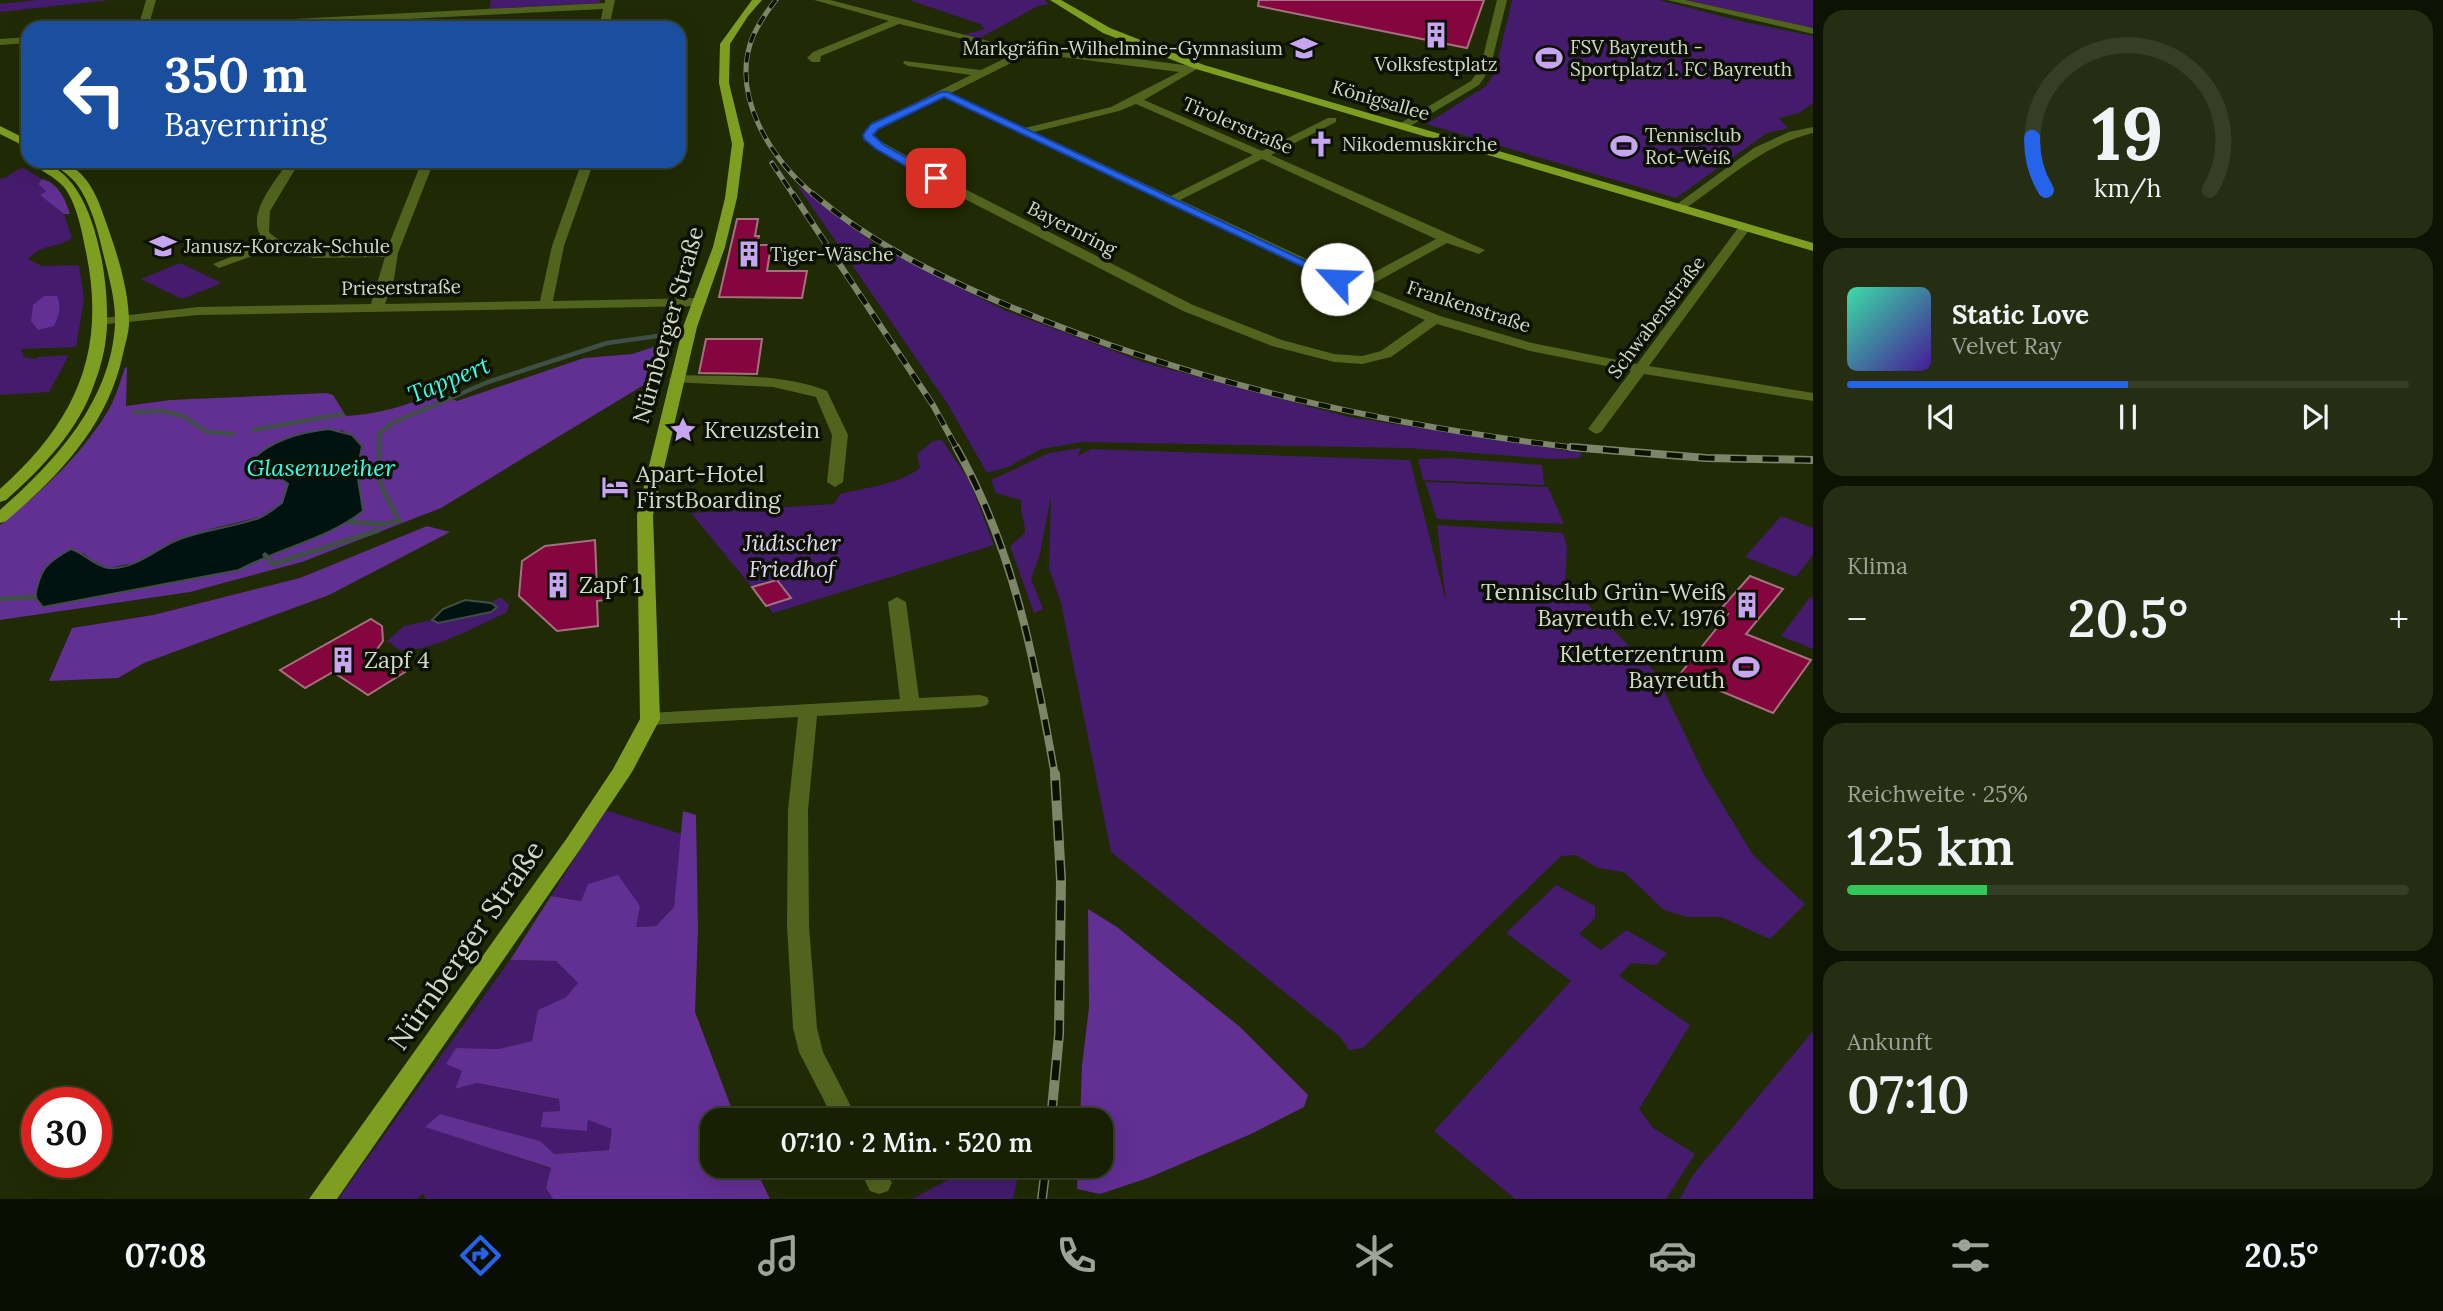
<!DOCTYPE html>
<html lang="de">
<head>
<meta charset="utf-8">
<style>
  body { margin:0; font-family:Lora,serif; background:#252d12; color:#f1f3f6; height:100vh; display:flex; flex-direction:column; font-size:26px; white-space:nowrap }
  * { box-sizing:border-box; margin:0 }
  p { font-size:23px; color:#9fa39a }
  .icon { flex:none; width:38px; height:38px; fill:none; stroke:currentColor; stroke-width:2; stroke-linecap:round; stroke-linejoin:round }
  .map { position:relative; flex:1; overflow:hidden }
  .side { display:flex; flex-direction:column; gap:10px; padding:10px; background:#0d1202; width:630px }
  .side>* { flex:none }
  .guide { position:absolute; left:21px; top:21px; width:665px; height:147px; border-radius:21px; box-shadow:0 7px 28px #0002,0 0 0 2px #363e25; background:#1a4fa0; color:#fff; overflow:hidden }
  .speed { position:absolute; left:21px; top:1087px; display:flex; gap:14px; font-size:35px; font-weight:700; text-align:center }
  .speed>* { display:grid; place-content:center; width:91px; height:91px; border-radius:50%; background:#182003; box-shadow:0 7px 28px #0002,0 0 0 2px #363e25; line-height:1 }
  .speed .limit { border:10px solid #d22; background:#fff; color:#111 }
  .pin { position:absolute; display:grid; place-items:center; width:60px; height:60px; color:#fff; margin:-30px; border-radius:14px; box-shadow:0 4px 10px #0006 }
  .me { position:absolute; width:77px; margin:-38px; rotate:295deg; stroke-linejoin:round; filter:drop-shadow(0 0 5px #0008) }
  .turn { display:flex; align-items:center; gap:24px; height:147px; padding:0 28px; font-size:32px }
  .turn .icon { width:91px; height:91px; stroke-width:2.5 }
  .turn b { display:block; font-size:49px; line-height:60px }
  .big { font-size:52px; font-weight:600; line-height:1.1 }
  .side .card { flex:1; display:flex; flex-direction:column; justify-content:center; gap:10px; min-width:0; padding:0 24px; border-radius:21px; background:#252d12 }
  .side .dial { align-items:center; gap:0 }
  .dial svg { height:182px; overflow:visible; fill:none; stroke:#363e25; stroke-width:7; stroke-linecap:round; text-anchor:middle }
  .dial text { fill:#f1f3f6; stroke:none }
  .song { display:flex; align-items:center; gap:21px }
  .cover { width:84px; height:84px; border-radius:10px; background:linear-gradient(135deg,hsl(160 70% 55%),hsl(260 70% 35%)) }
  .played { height:7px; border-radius:4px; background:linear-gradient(90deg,#2563eb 50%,#363e25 50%) }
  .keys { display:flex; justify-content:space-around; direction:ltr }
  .heat { display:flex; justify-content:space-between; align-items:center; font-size:38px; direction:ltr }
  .charge { height:10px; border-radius:5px; background:linear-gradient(90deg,#34c759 25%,#363e25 0) }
  .trip { position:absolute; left:700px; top:1108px; width:413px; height:70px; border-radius:21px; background:#182003; box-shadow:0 7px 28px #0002,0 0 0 2px #363e25; font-weight:600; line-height:70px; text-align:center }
  .tabs { display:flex; height:112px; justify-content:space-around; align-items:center; background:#0a0d01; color:#9fa39a }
  .tabs .icon { width:49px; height:49px }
  .tabs .active { color:#2563eb }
  .tabs b { font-size:32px; color:#f1f3f6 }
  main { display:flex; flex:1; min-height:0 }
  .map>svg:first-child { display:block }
</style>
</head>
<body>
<main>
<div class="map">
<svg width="1813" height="1199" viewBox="0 0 1813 1199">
  <rect width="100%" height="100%" fill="#202a04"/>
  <path fill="#451b6d" d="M37 0H110L0 12V4Z
    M491 0H600L599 3 489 9Z
    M909 0H1044L1049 4 1038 6 978 39 963 35 984 29 980 24Z
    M1512 0H1659L1740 21 1813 36V103L1799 113 1779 118 1788 128 1767 133 1676 198 1426 124 1486 86 1495 72Z
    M1685 0H1813V28Z
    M24 168 42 179 38 184 46 191 41 195 64 214 72 238C56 249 42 243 28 259L42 266 79 265 84 299 76 347 21 349 24 357 36 359 38 357 69 355 49 392 0 395V179C9 178 14 169 24 168Z
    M797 185 876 245 1004 310 1146 363 1349 417 1582 453 1580 458 1552 459 1409 448 1082 442 1041 449 1008 467 987 473 947 403Z
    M180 263 222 283 182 299 141 279Z
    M942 440 970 482 994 545 773 613 691 513 834 504 840 494C867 487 898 485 920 468L917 454 933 441Z
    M1081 448 1078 456 1091 449 1410 460 1446 602 1437 525 1563 533 1567 548 1565 582 1655 672 1705 776 1753 855 1805 904 1770 939 1721 917H1687L1664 910 1624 872 1598 868 1576 855 1561 856 1363 1048 1349 1050 1340 1037 1111 852 1061 603 1049 568 1051 496 1040 554 1031 579 1043 609 1034 613 1010 546 1025 533C1025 521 1020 512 1021 500L996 493 991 480 1049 453Z
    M1449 458 1542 465 1544 485 1423 480 1418 459Z
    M1425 482 1548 487 1564 524 1437 519Z
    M1781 516 1813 528V555L1796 577 1745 557Z
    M500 597 509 605 507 612C487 622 422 655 401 650 397 649 391 643 387 641L404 626 432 620 438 623 491 612 496 607 491 603Z
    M1810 597 1813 598V649L1781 636Z
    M605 810 682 834 674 907 656 926 636 927 581 901 551 896Z
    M1556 885 1595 906V918L1579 934 1601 950 1626 930 1667 953 1656 965 1631 963 1619 976 1690 1025 1639 1109 1653 1128 1695 1154 1666 1199H1515L1434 1131 1571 981 1506 933Z
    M510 960 556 961 578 983 566 997 538 1010 532 1041 499 1049 456 1048 462 1071 455 1089 477 1083 559 1099 560 1111 587 1131 588 1120 613 1129 609 1150 554 1154 539 1141 440 1114 426 1127 552 1169 546 1188 553 1199H426L423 1194 417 1199H338Z
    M1813 1031V1199H1680L1692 1176Z
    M974 1166H1020L1013 1199H912Z"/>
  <path fill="#622f93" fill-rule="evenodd" d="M42 179C58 183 65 198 70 214H64L40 195 46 191 38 184Z
    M44 296H57C62 307 59 315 54 326L38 330 31 321 33 305Z
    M669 342 657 377 441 508 302 562 190 592 0 620V525C41 492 82 455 109 409 116 397 120 381 125 368L127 367 126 406 170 400 326 393 333 395 346 416C378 414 406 406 436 393L457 401 584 358 632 354ZM341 430 352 435 362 446 357 472 363 511 239 570 43 607 83 553 93 561 109 568 137 562 175 541 214 528 260 517 282 503 288 484 277 476Z
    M427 526 450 532 329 595 144 663 118 678 49 681 72 628 153 615 300 578Z
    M683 811 696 815 698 929 695 1012 736 1120H712V1166H754L770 1199H553L546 1188 551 1168 425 1127 440 1114 540 1141 554 1154 609 1150 612 1129 588 1120 587 1131 541 1127 543 1112 560 1111 559 1099 477 1083 455 1089 462 1071 446 1064 456 1048 499 1049 532 1041 538 1010 566 997 578 983 556 961 510 960 551 896 581 901 588 884 618 875 640 906 636 927 656 926 674 907Z
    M1088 909 1117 927 1240 1027 1308 1095 1304 1107 1251 1134 1148 1178 1100 1194 1077 1189 1078 1166H1101V1120H1080L1082 1066 1089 1007Z"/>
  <path fill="#001310" stroke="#3f4e46" stroke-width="2" d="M329 429 352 435 362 446 357 472 363 511C328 539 279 548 239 570L43 607 35 597C40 569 46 563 71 549 84 553 96 567 109 568 133 570 155 550 175 541 202 529 232 528 259 518 267 515 275 508 282 503L288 484 277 476 256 467 253 459C273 439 302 432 329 429Z
    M465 600 491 603 497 607 491 612 438 623 432 620 443 609Z"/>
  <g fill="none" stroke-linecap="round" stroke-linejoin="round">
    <path stroke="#3f4e46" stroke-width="4.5" d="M134 412 162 411 183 416 207 432 233 434
      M253 430 342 414
      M379 449V434L392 423 488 382 607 343 672 334"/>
    <path stroke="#3f4e46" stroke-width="5" d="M350 522 385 524 399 521 380 483 379 447
      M265 555 273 564 379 530
      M0 599 35 597"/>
  </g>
  <path fill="#85053f" stroke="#a2737e" stroke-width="2" d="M1259 0H1484L1467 48 1258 6Z
    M737 219H758L755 236H759L757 245H771L767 271H807L802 298 719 297Z
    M706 339H762L757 374 699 373Z
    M595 540 597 587H603L604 600 597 601 598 626 557 631 519 596 522 561 545 546Z
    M1750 576 1783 589 1746 634 1811 660 1773 713 1680 674 1728 614 1719 611Z
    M777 580 791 598 766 606 752 587Z
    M371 619 382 626 383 641 375 652 405 672 368 695 333 672 305 688 280 670Z"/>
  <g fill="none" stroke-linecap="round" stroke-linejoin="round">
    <path fill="#50641d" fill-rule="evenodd" d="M146 0H156L148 28H138Z
      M605 0H615L609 28H599L603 9 231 28H170L175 25 605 3Z
      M814 0H830L1004 45 1100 54 1139 43V47L1114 56 1192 66 1197 69 1144 100 1262 151 1328 118H1336V122L1271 155 1485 250 1479 254 1447 243 1367 287 1440 316 1532 343 1637 364 1741 224H1749V230L1649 366 1813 393V401L1644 374 1601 432 1596 434 1588 429 1631 371 1530 351 1437 324 1391 357 1362 364 1334 362 1272 346 1183 311 951 192 863 139 865 130 871 125 971 75 908 66 903 63 904 61 981 70 1018 52 899 24 821 56 820 62H812L807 58 813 52 889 21ZM1031 53 1179 72 1111 107 1025 128 951 93ZM943 97 1351 290 1425 320 1381 351 1362 356 1334 354 1282 340 1193 305 959 186 875 138V131ZM1136 104 1253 155 1171 196 1034 132 1119 111ZM1262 159 1436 239 1356 282 1180 200Z
      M1497 0H1507L1490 69 1479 85 1407 128H1399V124L1471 81 1480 69Z
      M1667 0H1685L1813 28V34Z
      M28 37V43L0 45V39Z
      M1813 127V133C1762 145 1726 181 1683 210L1673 207 1754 148 1789 132Z
      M123 161H167L161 164 95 170 89 167 95 164Z
      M288 161H300L270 211 269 232C297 260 351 251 387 249L422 161H434L398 253 394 279 385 304 540 301 552 246 582 161H594L564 246 553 301 700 298 707 302 700 306 198 315 98 325V319L103 318 198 307 371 304 385 257 313 258 275 248 219 268 213 264 266 243C241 217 274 185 288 161Z
      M676 375C726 377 780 372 827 391L848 435 843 482 835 487 827 482 832 435 816 397 773 387 671 382 669 379Z
      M897 597 906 602 919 698 980 695 987 697 989 701 987 705 980 707 817 716 808 810 809 926 817 1028 823 1052 858 1120H834L799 1052 793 1028 787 926 788 810 798 717 650 725 643 723 640 719 643 715 650 713 900 699 888 602Z
      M858 1166H883L892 1183 888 1191 879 1194 870 1191Z"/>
    <path fill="#7e9e22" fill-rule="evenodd" d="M752 0H762L748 16 730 44 729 83 744 144 737 198 725 247 697 327 653 515 660 719 632 772 581 848 337 1199H309L567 838 613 769 640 719 637 515 683 327 713 247 725 198 732 144 719 83 720 44Z
      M1050 0H1061L1110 28 1204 65 1813 243V251L1196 69 1103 33Z
      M0 126 28 140V148L0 134Z
      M30 161C91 161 107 268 107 314 108 337 103 361 95 382 79 430 43 467 6 500L0 502V489C75 422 107 353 86 252 82 232 77 204 64 187 54 176 40 171 30 161Z
      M51 161C80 161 95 189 103 214 115 247 129 287 129 323 129 333 125 344 123 354 108 425 59 476 6 521L0 523V510C55 462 111 401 115 324 116 304 110 281 105 261 99 236 92 203 75 182 68 174 59 169 51 161Z"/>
    <g stroke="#7d8669" stroke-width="5">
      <path id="rail-far3" d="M776 0C767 11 759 23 753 36 729 95 771 159 815 196
        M772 163 794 196"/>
    </g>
    <g stroke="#7d8669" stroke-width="6">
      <path id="rail-far2" d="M793 194 933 405 957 449
        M813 194C872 244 940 277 1011 307 1195 385 1388 426 1586 449"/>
    </g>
    <g stroke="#7d8669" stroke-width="8">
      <path id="rail-far1" d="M956 447C1014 549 1035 662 1055 776
        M1571 447 1706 458 1813 460"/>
    </g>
    <g stroke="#7d8669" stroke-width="10">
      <path id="rail" d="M1051 1120 1059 1034 1061 880 1055 774
        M1042 1199 1046 1166"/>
    </g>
    <use href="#rail-far3" stroke="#0c1103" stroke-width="3.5" stroke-dasharray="10" stroke-linecap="butt"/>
    <use href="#rail-far2" stroke="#0c1103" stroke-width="4.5" stroke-dasharray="12" stroke-linecap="butt"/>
    <use href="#rail-far1" stroke="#0c1103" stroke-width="5" stroke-dasharray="16" stroke-linecap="butt"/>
    <use href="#rail" stroke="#0c1103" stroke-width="7" stroke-dasharray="20" stroke-linecap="butt"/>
  </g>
  <path fill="#2563eb" stroke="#184099" stroke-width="2" d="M941 92H948L1343 279 1333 281 944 97 878 129 873 135 884 145 939 176V181H932L876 149 864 139 863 135 871 124Z"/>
  <defs>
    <g id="building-bare" transform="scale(2.1)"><path d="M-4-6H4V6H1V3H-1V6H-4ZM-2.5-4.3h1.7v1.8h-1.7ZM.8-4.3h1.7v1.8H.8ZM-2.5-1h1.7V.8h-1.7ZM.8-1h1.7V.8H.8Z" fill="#c6a6f0" stroke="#0c1103" stroke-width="2.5" paint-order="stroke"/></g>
    <g id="school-bare" transform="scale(2.1)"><path d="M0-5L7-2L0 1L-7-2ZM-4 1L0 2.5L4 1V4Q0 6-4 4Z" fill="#c6a6f0" stroke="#0c1103" stroke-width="2.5" paint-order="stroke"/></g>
    <g id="stadium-bare" transform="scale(2.1)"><path d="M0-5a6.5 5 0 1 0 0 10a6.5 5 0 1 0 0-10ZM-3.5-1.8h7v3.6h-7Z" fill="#c6a6f0" stroke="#0c1103" stroke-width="2.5" paint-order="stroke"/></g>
    <g id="church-bare" transform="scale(2.1)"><path d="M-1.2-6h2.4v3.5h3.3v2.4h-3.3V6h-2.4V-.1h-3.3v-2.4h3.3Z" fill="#c6a6f0" stroke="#0c1103" stroke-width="2.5" paint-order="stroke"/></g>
    <g id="sight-bare" transform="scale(2.1)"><path d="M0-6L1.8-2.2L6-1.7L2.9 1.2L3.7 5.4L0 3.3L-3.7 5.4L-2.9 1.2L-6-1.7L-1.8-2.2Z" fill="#c6a6f0" stroke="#0c1103" stroke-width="2.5" paint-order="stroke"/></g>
    <g id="hotel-bare" transform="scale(2.1)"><path d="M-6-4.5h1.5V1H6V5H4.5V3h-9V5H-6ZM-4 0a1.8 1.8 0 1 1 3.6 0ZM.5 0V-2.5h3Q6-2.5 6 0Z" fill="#c6a6f0" stroke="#0c1103" stroke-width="2.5" paint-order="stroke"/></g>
  </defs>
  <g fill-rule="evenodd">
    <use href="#building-bare" x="1436" y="35"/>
    <use href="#school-bare" x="1304" y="48"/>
    <use href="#stadium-bare" x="1549" y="58"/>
    <use href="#church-bare" x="1321" y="144"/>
    <use href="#stadium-bare" x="1624" y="146"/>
    <use href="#school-bare" x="163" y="246"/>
    <use href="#building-bare" x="749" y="254"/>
    <use href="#sight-bare" x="683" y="430"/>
    <use href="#hotel-bare" x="615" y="487"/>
    <use href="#building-bare" x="558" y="585"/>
    <use href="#building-bare" x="1747" y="605"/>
    <use href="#building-bare" x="343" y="660"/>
    <use href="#stadium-bare" x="1746" y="667"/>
  </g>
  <g text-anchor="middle" stroke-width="7" stroke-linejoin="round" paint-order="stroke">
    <g font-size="19" fill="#d2d9c4" stroke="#0c1103" text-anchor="start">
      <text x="1570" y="54">FSV Bayreuth -<tspan x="1570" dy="22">Sportplatz 1. FC Bayreuth</tspan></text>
      <text x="1283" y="55" text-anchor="end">Markgräfin-Wilhelmine-Gymnasium</text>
      <text x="1436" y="71" text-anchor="middle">Volksfestplatz</text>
      <text x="1645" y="142">Tennisclub<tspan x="1645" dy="22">Rot-Weiß</tspan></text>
      <text x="1342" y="151">Nikodemuskirche</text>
      <text x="184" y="253">Janusz-Korczak-Schule</text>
      <text x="770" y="261">Tiger-Wäsche</text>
    </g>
    <g font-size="19" fill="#d2d9c4" stroke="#0c1103">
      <text transform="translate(1381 100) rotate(16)" y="7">Königsallee</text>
      <text transform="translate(1238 125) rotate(23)" y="7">Tirolerstraße</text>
      <text transform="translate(1072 228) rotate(27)" y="7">Bayernring</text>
      <text transform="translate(401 287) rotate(-1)" y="7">Prieserstraße</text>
      <text transform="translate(1469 306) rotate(18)" y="7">Frankenstraße</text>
      <text transform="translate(1656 317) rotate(-53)" y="7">Schwabenstraße</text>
    </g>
    <g font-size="23" fill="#d2d9c4" stroke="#0c1103">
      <text transform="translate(668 325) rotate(-74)" y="8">Nürnberger Straße</text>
    </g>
    <g font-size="23" fill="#d2d9c4" stroke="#0c1103" text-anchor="start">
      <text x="704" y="438">Kreuzstein</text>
      <text x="636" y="482">Apart-Hotel<tspan x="636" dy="26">FirstBoarding</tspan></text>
      <text x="579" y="593">Zapf 1</text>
      <text x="1726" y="600" text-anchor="end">Tennisclub Grün-Weiß<tspan x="1726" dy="26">Bayreuth e.V. 1976</tspan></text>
      <text x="1725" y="662" text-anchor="end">Kletterzentrum<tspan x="1725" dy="26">Bayreuth</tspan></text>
      <text x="364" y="668">Zapf 4</text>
    </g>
    <g font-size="23" font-style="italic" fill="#e1d6f1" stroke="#0c1103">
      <text x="792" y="551">Jüdischer<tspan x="792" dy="26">Friedhof</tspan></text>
    </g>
    <g font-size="24" font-style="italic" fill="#38fde8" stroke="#0c1103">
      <text transform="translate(449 380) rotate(-22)" y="8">Tappert</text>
      <text x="321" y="476">Glasenweiher</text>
    </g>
    <g font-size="28" fill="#d2d9c4" stroke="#0c1103">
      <text transform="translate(466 945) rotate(-55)" y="10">Nürnberger Straße</text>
    </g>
  </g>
</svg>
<div class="speed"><div class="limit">30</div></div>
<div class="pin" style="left:936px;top:178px;background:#d93025"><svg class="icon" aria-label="arrive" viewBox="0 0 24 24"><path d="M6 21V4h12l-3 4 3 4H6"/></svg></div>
<svg class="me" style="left:1337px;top:279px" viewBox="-20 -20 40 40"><circle r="19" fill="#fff"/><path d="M0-13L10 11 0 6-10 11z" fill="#2563eb"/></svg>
<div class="trip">07:10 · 2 Min. · 520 m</div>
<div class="guide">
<div class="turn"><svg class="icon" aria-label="left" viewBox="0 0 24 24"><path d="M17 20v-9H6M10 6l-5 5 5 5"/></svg><div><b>350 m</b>Bayernring</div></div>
</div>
</div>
<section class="side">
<div class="card dial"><svg viewBox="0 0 100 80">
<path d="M14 69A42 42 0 1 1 86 69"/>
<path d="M14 69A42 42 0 0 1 8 46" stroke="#2563eb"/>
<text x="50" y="56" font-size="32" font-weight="700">19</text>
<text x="50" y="72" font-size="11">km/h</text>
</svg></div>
<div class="card">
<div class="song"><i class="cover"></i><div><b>Static Love</b><p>Velvet Ray</p></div></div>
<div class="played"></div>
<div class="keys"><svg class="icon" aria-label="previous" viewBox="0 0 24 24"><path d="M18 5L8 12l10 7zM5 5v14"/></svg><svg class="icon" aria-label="pause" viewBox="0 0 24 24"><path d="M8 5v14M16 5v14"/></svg><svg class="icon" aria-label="next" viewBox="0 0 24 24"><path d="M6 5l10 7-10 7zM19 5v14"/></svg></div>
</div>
<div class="card"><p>Klima</p>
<div class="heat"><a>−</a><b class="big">20.5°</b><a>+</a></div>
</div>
<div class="card"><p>Reichweite · 25%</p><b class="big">125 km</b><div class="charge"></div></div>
<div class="card"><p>Ankunft</p><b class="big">07:10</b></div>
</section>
</main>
<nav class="tabs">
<b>07:08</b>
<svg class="icon active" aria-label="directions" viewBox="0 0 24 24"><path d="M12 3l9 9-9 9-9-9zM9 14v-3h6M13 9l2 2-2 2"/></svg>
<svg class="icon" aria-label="music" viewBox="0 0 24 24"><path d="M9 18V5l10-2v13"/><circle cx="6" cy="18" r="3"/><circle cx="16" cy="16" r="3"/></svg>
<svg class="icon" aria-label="phone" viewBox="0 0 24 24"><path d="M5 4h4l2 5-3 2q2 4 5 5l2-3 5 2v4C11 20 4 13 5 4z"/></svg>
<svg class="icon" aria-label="climate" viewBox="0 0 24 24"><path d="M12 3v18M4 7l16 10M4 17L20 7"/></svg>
<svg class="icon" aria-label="car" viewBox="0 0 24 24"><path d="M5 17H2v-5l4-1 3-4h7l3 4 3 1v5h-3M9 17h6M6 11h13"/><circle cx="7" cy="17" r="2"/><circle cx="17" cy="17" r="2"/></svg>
<svg class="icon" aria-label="filters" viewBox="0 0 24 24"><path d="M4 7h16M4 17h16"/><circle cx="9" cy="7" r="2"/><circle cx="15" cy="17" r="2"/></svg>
<b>20.5°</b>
</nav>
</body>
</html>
